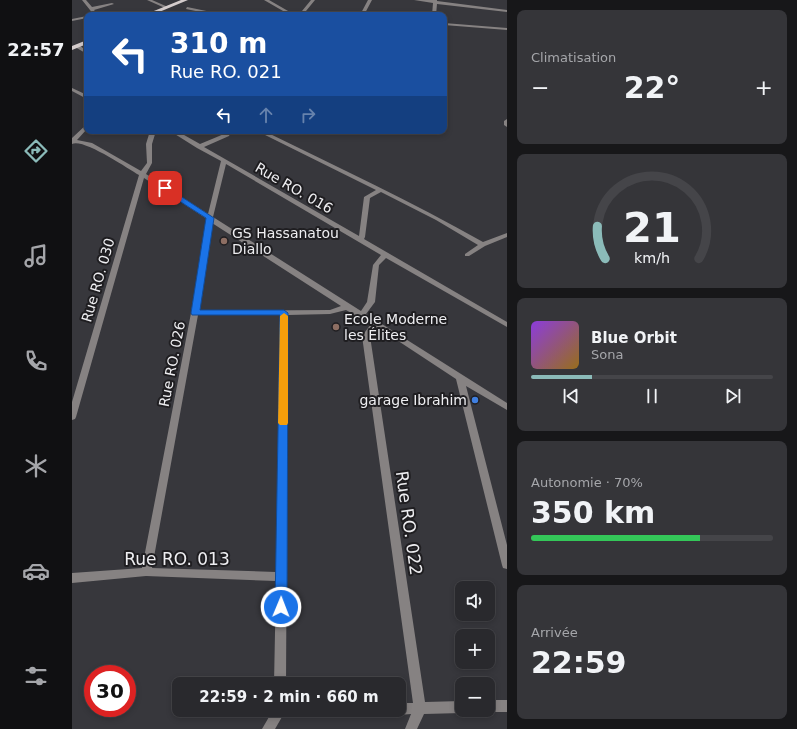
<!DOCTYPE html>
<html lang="fr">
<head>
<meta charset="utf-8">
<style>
  body { margin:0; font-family:"DejaVu Sans",sans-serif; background:#353539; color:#f1f3f6; height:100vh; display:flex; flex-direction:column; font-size:15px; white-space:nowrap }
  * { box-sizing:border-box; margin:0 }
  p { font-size:13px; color:#a5a6aa }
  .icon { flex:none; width:22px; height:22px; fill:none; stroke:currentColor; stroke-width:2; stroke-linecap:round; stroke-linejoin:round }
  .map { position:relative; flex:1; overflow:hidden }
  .sheet { display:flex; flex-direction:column; gap:10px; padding:10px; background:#171719; width:290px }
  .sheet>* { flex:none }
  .top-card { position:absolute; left:12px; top:12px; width:363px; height:122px; border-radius:8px; box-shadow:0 2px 6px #0003,0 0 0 1px #454549; background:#1a4fa0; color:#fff; overflow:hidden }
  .controls { position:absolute; left:383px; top:581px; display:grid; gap:8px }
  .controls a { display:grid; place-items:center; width:40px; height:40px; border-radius:8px; background:#29292d; box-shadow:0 2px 6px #0003,0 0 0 1px #454549; font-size:20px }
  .speed { position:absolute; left:12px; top:665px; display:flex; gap:8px; font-size:20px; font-weight:700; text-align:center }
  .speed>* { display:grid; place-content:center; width:52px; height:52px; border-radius:50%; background:#29292d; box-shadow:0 2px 6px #0003,0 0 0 1px #454549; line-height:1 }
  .speed .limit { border:6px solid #d22; background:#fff; color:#111 }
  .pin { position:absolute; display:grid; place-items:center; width:34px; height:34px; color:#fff; margin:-17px; border-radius:8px; box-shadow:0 2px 6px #0006 }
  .me { position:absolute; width:44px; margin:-22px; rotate:1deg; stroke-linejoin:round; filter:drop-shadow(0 0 3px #0008) }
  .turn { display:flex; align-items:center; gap:14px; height:84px; padding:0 20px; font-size:18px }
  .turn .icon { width:52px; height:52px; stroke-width:2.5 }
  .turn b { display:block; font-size:28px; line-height:34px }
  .lanes { display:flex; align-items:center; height:38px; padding:0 20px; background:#0003; justify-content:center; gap:20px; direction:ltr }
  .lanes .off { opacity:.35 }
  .big { font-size:30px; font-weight:700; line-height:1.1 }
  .sheet .widget { flex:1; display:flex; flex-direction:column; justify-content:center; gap:6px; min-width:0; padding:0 14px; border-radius:8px; background:#353539 }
  .sheet .dial { align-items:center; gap:0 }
  .dial svg { height:104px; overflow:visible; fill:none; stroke:#454549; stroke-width:7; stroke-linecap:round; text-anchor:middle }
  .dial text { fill:#f1f3f6; stroke:none }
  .song { display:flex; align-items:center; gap:12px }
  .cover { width:48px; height:48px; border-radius:6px; background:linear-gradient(135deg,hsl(270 70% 55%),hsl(40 70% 35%)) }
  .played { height:4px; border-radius:2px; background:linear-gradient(90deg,#8bbbb9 25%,#454549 25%) }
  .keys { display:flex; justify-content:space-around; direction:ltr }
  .heat { display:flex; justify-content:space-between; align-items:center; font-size:22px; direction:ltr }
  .charge { height:6px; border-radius:3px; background:linear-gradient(90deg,#34c759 70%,#454549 0) }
  .trip { position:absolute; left:100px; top:677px; width:234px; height:40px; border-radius:8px; background:#29292d; box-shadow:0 2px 6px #0003,0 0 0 1px #454549; font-weight:700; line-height:40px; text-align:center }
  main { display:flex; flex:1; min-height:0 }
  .tabs { display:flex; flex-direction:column; width:72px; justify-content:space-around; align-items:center; background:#101012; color:#a5a6aa }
  .tabs .icon { width:28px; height:28px }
  .tabs .on { color:#8bbbb9 }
  .tabs b { font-size:18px; color:#f1f3f6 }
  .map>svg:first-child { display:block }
</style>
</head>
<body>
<main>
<nav class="tabs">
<b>22:57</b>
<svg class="icon on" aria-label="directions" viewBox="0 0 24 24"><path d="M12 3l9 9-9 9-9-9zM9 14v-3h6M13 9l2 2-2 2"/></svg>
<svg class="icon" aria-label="music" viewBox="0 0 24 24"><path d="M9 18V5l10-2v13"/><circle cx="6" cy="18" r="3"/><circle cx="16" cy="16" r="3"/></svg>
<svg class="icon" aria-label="phone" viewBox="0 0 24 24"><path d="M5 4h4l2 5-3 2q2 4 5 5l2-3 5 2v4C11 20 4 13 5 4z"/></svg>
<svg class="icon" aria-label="climate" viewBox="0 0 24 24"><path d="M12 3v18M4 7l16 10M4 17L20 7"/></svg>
<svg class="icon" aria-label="car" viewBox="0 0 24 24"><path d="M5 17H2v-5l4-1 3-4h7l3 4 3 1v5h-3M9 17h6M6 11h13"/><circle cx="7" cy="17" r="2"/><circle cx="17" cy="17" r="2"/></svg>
<svg class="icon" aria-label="filters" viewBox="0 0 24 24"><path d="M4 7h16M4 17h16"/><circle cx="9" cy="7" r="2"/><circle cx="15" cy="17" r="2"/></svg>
</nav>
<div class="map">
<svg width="435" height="729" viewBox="0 0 435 729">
  <rect width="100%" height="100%" fill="#37373c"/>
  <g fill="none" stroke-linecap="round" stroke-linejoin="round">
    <path fill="#868282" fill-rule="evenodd" d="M10 0H14L20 7 40 3 42 4 22 10 26 15H22Z
      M75 0H80L96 7 93 8Z
      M192 0H197L223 15H218Z
      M239 0H243L234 11 262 15 232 13 228 15V11H230Z
      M296 0H300L292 15H288Z
      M342 0H365V1L435 10V12L365 4 364 15H360L361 3Z
      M115 7 149 14 151 15H143L114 9Z
      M15 16V18L0 21V19Z
      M372 23 435 28V30L372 25Z
      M3 45H7L15 51V54L3 47Z
      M0 88 15 95V99L0 91Z
      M435 119V127L432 125V121Z
      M15 124V129L5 140 20 143 69 171 75 163 74 144 78 131H84L80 144V163L74 174 136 214 149 161 125 148 98 131H105L128 144 152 134 153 131H159L157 136 132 147 287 236 292 197 304 190 185 131H192C266 167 340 202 411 242L435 233V237L413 246 397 256H393V254L406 245 364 220 309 192 298 198 293 237 292 239 435 322V327L314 258 307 265 303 302 294 314 435 403V410L394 386 435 545V569L431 568 430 565 384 379 305 327 298 336 353 702 390 701V710H395L394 711 390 713 352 714 345 729H333L339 714 327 715 323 713 322 710H327V703H341L290 336 299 324 274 310 258 314 216 315 214 684H202L204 581 74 576 0 583V573L70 568 119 313 135 219 72 178 4 417 3 419 0 420V402L67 175C55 168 11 138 0 144V138ZM154 164 309 255 301 265 295 302 289 311 141 217ZM140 223 269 306 258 310 127 311ZM126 315H208L204 572 80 568Z
      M416 700H435V712H416L412 710H416Z
      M201 710H214L203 729H190Z"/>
    <path fill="#d4cccc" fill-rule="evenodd" d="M109 0H116L80 15H72Z
      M15 40V44L0 50V46Z"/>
  </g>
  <path fill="#1a73e8" stroke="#114b97" d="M93 186 142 218 128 310H212L216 313 215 607 213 611 209 613 205 611 203 607 208 315H120L119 313 134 218 90 190 89 188Z"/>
  <path fill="#f59e0b" d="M212 313 216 316V423L215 425H208L206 423 208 316Z"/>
  <g fill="#8d6e63" stroke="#1f1e21" stroke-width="1.5">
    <circle cx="152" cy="241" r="4"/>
    <circle cx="264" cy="327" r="4"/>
  </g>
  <circle fill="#3f7fe0" stroke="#1f1e21" stroke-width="1.5" cx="403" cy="400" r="4"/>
  <g text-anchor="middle" stroke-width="4" stroke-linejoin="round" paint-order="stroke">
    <g font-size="14" fill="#eeeef1" stroke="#1f1e21">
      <text transform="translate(222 188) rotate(30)" y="5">Rue RO. 016</text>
      <text transform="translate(26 280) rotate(-74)" y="5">Rue RO. 030</text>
      <text transform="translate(100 364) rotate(-79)" y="5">Rue RO. 026</text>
    </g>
    <g font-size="14" fill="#eeeef1" stroke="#1f1e21" text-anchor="start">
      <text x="160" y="238">GS Hassanatou<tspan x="160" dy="16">Diallo</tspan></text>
      <text x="272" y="324">Ecole Moderne<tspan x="272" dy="16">les Élites</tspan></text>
      <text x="395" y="405" text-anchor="end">garage Ibrahim</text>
    </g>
    <g font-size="17" fill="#eeeef1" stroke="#1f1e21">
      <text transform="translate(337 523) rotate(82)" y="6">Rue RO. 022</text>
      <text x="105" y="565">Rue RO. 013</text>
    </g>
  </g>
</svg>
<div class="controls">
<a><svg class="icon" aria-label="sound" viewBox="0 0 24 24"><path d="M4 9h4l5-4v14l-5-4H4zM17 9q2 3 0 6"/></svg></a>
<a>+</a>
<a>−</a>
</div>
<div class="speed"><div class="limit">30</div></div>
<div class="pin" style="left:93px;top:188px;background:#d93025"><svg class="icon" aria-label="arrive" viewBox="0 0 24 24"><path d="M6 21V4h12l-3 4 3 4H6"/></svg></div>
<svg class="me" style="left:209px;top:607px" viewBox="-20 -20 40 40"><circle r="17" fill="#1a73e8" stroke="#fff" stroke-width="3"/><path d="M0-11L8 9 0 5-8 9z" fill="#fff"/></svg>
<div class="trip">22:59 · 2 min · 660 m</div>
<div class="top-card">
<div class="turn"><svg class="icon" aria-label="left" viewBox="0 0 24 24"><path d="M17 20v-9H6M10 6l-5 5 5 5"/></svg><div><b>310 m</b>Rue RO. 021</div></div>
<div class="lanes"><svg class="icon" aria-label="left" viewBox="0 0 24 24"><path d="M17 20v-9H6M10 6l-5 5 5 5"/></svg><svg class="icon off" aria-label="ahead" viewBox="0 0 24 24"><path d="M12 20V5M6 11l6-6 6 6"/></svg><svg class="icon off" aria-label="right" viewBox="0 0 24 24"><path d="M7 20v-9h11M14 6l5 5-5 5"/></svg></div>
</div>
</div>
<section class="sheet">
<div class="widget"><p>Climatisation</p>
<div class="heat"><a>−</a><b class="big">22°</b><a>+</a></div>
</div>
<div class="widget dial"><svg viewBox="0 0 100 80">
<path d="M14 69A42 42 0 1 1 86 69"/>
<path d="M14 69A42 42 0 0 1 8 44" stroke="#8bbbb9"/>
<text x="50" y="56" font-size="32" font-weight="700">21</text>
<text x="50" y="72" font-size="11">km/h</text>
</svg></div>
<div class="widget">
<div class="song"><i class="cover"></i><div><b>Blue Orbit</b><p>Sona</p></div></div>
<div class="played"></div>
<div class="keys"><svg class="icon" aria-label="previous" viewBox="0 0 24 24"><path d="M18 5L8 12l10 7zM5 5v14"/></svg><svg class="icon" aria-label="pause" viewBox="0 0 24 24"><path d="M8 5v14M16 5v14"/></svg><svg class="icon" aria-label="next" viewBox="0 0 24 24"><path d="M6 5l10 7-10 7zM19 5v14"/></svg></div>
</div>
<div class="widget"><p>Autonomie · 70%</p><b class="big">350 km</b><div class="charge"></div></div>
<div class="widget"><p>Arrivée</p><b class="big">22:59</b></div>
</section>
</main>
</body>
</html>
